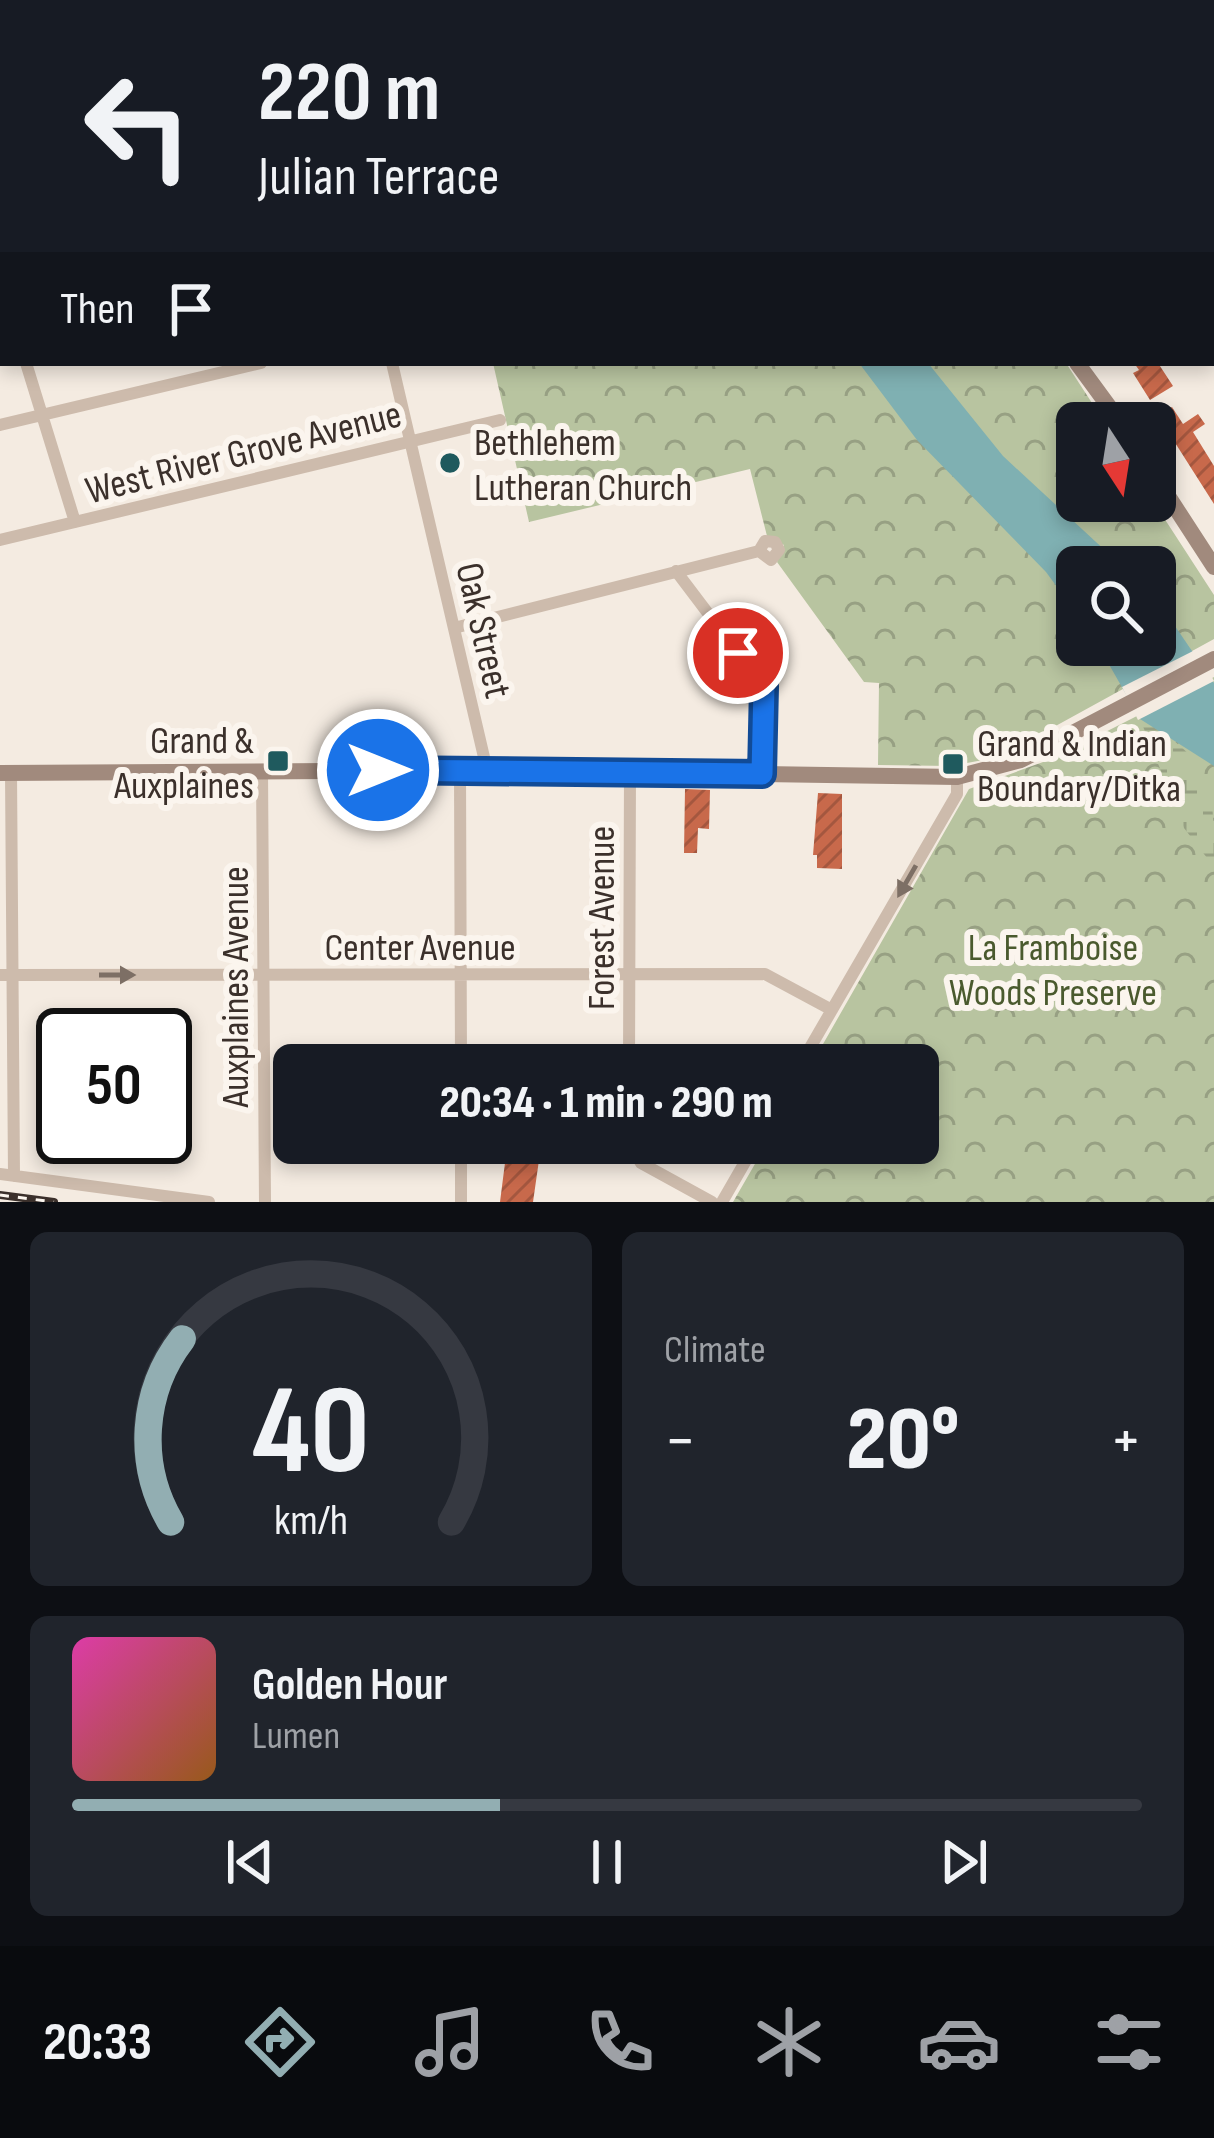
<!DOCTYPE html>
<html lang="en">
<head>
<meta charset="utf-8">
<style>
  body { margin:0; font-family:"Sofia Sans Condensed",sans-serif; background:#20242c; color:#f1f3f6; height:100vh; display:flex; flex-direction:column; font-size:45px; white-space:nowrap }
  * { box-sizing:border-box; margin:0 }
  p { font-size:39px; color:#9ea1a6 }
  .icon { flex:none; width:66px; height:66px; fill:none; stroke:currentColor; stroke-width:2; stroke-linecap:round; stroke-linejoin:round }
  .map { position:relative; height:1202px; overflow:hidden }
  .sheet { display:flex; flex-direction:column; gap:30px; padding:30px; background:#0d0f14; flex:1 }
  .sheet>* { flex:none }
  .guide { position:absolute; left:0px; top:0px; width:1215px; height:366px; box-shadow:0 6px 18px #0003; background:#171b24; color:#f1f3f6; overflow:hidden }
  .needle { width:78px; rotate:168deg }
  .controls { position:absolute; left:1056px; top:402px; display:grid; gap:24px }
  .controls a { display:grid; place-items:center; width:120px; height:120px; border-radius:18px; background:#171b24; box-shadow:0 6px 18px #0003; font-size:60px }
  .speed { position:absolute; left:36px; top:1008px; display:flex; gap:24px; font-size:60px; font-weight:700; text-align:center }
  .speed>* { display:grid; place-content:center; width:156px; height:156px; border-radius:50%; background:#171b24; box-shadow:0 6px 18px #0003; line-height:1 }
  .speed .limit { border:6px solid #111; border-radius:18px; background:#fff; color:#111 }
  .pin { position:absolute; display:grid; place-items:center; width:102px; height:102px; color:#fff; margin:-51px; border:6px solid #fff; border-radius:50%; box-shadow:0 3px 12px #0007 }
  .me { position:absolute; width:132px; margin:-66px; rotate:90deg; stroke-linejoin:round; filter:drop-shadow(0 0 9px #0008) }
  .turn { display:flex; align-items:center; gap:42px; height:252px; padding:0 60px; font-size:54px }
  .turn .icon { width:156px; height:156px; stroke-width:2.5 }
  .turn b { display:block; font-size:84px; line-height:102px }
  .then { display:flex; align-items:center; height:114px; padding:0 60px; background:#0003; gap:24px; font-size:45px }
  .big { font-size:90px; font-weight:800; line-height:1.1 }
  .sheet .widget { flex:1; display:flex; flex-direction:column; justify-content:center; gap:18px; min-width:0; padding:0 42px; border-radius:18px; background:#20242c }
  .sheet .dial { align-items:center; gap:0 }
  .dial svg { height:312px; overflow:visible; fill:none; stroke:#363941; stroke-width:7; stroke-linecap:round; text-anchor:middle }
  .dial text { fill:#f1f3f6; stroke:none }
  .song { display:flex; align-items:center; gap:36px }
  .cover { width:144px; height:144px; border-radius:18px; background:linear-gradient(135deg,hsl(320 70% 55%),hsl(30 70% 35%)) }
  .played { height:12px; border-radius:6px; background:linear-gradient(90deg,#92aeb2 40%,#363941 40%) }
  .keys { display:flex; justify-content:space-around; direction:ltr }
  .heat { display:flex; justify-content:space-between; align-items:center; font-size:66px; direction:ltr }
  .sheet .tiles { flex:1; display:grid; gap:30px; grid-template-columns:1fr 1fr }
  .widget:last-child { grid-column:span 2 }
  .trip { position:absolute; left:273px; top:1044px; width:666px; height:120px; border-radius:18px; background:#171b24; box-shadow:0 6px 18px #0003; font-weight:800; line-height:120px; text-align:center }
  .tabs { display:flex; height:192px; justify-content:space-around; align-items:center; background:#090b0e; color:#9ea1a6 }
  .tabs .icon { width:84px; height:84px }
  .tabs .selected { color:#92aeb2 }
  .tabs b { font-size:54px; color:#f1f3f6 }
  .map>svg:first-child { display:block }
</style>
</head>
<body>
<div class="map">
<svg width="1214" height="1202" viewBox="0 0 1214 1202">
  <defs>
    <pattern id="forest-crowns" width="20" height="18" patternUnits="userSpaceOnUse" patternTransform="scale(3)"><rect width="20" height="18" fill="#b8c4a0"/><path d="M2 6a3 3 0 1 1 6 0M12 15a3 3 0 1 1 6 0" fill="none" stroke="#97a083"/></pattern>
    <pattern id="wetland-marsh" width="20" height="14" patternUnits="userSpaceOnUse" patternTransform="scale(3)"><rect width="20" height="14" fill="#b8c4a0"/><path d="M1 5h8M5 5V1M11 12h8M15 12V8" fill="none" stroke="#97a083"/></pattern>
    <pattern id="building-hatch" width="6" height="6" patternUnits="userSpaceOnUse" patternTransform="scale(3)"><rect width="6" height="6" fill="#c8694b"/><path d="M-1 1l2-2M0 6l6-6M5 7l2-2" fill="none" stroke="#a4573f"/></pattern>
  </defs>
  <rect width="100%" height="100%" fill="#f4ebe1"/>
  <path fill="url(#forest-crowns)" fill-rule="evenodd" d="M493 363H1066L1105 423H1077V501H1153L1214 595V639L999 757 951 766 878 765 879 683 864 682 777 562 784 545 767 536 750 469 529 522ZM1077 567H1155V645H1077Z
    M1214 677V1202H733L767 1143H918V1065H811L969 789 1054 758Z"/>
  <path fill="url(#wetland-marsh)" d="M1140 719C1214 762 1214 783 1214 867L1184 828Z"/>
  <path fill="#7fb0b2" d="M859 363H928L1003 456 1123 567H1077V614L1046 572 917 440Z
    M1155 597 1214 683V766L1140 719 1098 645H1155Z"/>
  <path fill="#f4ebe1" d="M1197 649 1214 681 1138 720 1122 687Z"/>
  <path fill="url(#building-hatch)" d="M1134 363H1158L1173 386 1150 400 1133 373 1139 370Z
    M1172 407 1183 424 1198 414 1205 424 1193 432 1214 466V504L1158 416Z
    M685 789 710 790 709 829 698 828 697 853H684Z
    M818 793 842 794V869L817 868V855H813Z
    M506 1155 539 1160 533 1202H500Z"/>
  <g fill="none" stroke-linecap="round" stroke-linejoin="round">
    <path stroke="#cdbbac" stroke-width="12" d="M119 0 120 3
      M307 0V3
      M1031 0 1032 3
      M1213 0 1214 5
      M816 3 828 0
      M1212 140 1214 139
      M0 255 3 267
      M26 363 75 522
      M392 363 487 770
      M0 425 261 363
      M0 540 500 420
      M676 571 763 686 762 774
      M454 628 759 551 765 541 775 542 779 550 771 560 759 551
      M460 770 461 1065
      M262 771 265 1202
      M11 773 14 1176
      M0 975 765 974 832 1010
      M629 1065 630 771
      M800 1065 957 794V777
      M461 1143V1202
      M628 1143 641 1163 712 1202
      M0 1174 209 1202
      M722 1202 756 1143"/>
    <path stroke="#a18a7d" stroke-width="16" d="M795 0 798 3
      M1077 363 1121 423
      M1155 476 1214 567
      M0 773 487 770 957 777 1021 760 1214 659"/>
    <g stroke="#3b302b" stroke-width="8">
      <path id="rail" d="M0 1195 54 1202"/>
    </g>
    <use href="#rail" stroke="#fbf5ee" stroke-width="3" stroke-dasharray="9" stroke-linecap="butt"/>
  </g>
  <defs><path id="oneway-solid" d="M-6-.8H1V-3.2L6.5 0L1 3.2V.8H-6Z" transform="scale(3)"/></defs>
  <g fill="#7d6f65">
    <use href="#oneway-solid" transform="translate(907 881) rotate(120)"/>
    <use href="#oneway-solid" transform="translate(117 975)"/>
  </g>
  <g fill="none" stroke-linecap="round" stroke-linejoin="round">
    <g stroke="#114b97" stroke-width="30">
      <path id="route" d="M378 770 762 774 764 686 738 653"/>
    </g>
    <use href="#route" stroke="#1a73e8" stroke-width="21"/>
  </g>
  <g fill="#1f5a5e" stroke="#fbf5ee" stroke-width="4.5">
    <circle cx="450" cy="463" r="12"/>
    <rect x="266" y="749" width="24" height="24" rx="6"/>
    <rect x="941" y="752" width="24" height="24" rx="6"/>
  </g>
  <g text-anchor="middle" stroke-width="12" stroke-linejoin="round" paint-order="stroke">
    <g font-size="39" fill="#3b302b" stroke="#fbf5ee" text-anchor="start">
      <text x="474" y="455">Bethlehem<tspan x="474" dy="45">Lutheran Church</tspan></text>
      <text x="254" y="753" text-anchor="end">Grand &amp;<tspan x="254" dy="45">Auxplaines</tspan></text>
      <text x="977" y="756">Grand &amp; Indian<tspan x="977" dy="45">Boundary/Ditka</tspan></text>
    </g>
    <g font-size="39" fill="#3b302b" stroke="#fbf5ee">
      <text transform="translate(243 451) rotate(-14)" y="14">West River Grove Avenue</text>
      <text transform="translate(485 630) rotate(77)" y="14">Oak Street</text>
      <text transform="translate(600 918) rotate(-90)" y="14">Forest Avenue</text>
      <text x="420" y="960">Center Avenue</text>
      <text transform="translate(234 987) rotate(-90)" y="14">Auxplaines Avenue</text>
    </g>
    <g font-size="39" fill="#4a5a2e" stroke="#fbf5ee">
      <text x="1053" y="960">La Framboise<tspan x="1053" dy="45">Woods Preserve</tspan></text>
    </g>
  </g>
</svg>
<div class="controls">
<a><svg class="needle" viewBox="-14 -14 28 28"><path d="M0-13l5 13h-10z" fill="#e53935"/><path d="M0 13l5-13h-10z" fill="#9ea1a6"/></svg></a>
<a><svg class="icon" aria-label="search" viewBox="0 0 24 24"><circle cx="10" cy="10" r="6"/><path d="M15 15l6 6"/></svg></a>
</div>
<div class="speed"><div class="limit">50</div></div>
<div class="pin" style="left:738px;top:653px;background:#d93025"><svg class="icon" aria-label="arrive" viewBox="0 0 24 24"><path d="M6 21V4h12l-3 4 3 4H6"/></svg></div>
<svg class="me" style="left:378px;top:770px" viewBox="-20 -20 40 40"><circle r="17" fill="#1a73e8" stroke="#fff" stroke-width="3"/><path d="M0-11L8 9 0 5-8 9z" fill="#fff"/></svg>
<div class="trip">20:34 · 1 min · 290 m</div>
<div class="guide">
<div class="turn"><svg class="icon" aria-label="left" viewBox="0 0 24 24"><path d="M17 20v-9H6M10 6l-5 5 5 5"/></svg><div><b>220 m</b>Julian Terrace</div></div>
<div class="then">Then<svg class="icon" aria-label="arrive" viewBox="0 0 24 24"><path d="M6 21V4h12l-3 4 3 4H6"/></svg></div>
</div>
</div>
<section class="sheet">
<div class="tiles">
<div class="widget dial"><svg viewBox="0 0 100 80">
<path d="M14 69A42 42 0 1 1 86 69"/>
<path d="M14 69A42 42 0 0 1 17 22" stroke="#92aeb2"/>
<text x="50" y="56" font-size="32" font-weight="700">40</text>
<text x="50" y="72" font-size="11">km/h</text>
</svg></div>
<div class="widget"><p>Climate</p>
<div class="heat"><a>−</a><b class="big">20°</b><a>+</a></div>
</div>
<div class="widget">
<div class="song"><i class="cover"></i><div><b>Golden Hour</b><p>Lumen</p></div></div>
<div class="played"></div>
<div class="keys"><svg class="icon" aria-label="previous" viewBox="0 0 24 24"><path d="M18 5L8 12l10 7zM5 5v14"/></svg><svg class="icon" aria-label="pause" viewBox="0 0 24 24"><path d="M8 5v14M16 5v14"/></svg><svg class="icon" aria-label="next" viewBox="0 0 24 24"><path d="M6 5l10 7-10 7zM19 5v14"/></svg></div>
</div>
</div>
</section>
<nav class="tabs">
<b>20:33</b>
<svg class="icon selected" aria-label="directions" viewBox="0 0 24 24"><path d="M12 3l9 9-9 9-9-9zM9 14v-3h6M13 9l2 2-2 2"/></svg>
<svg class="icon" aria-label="music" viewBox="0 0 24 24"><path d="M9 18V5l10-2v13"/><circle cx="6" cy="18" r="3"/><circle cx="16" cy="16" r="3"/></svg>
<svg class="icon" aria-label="phone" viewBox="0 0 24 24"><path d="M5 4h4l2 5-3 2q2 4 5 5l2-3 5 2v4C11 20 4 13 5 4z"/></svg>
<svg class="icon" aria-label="climate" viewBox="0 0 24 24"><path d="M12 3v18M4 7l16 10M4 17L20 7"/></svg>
<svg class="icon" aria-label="car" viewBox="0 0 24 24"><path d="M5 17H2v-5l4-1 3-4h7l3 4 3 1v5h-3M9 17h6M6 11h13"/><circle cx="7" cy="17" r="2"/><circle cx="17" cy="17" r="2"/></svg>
<svg class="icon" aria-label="filters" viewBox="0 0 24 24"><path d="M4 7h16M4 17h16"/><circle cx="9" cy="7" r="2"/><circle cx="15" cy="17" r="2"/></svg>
</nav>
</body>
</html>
